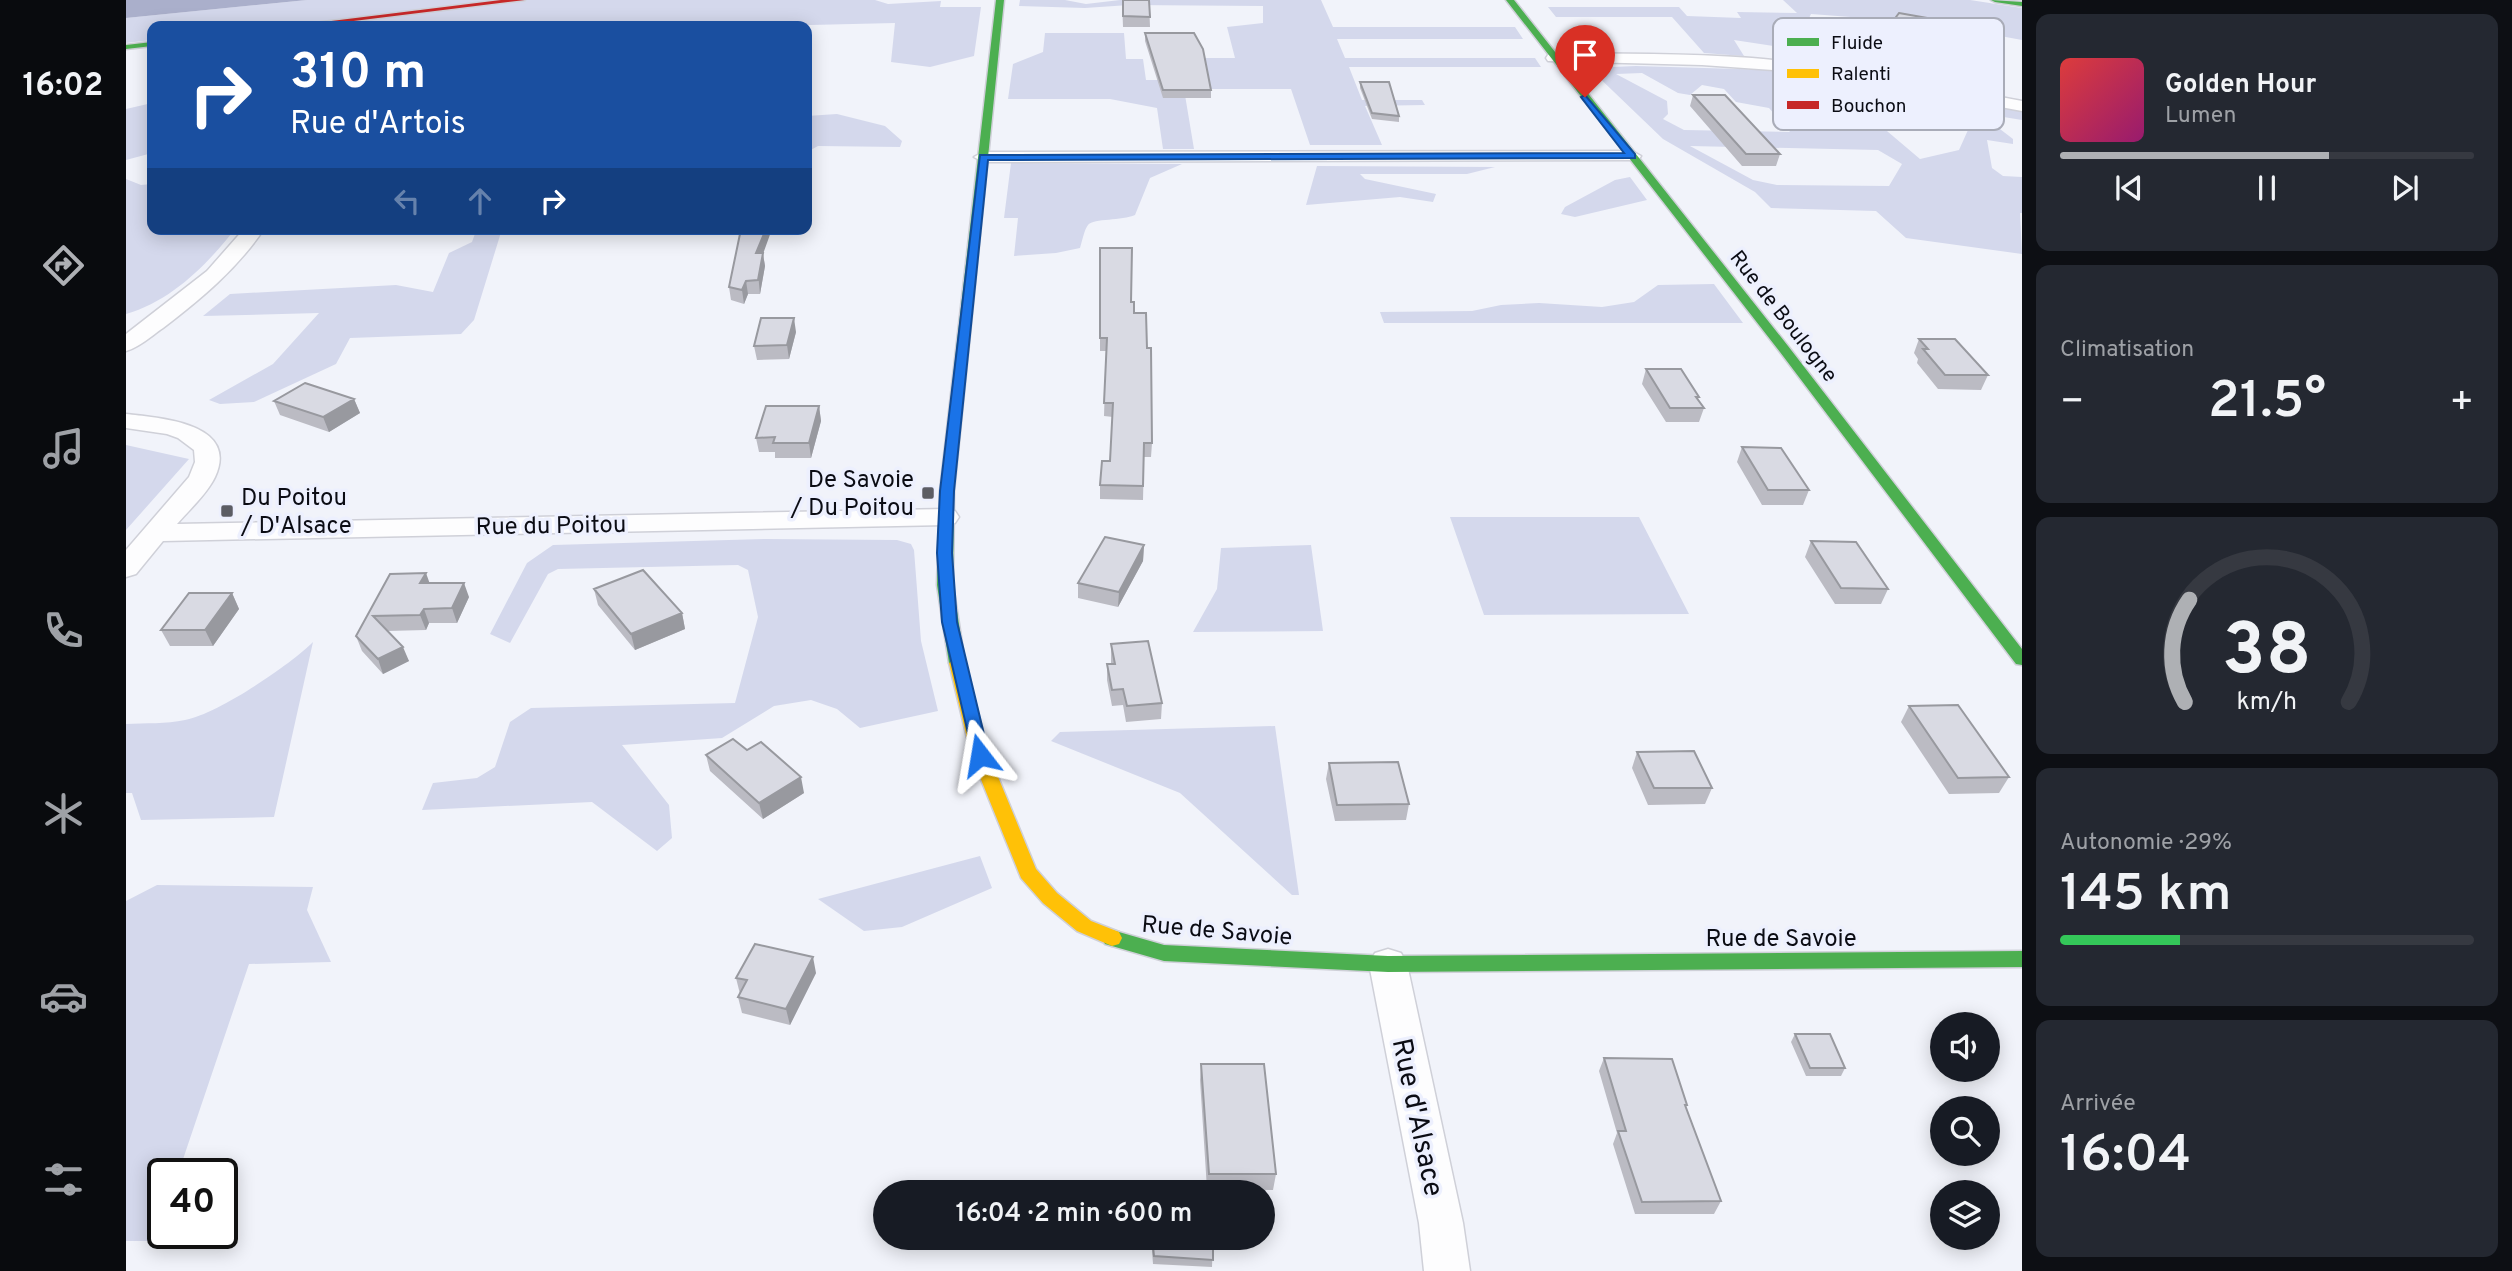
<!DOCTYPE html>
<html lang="fr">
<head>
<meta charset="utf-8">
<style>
  body { margin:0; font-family:Overpass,sans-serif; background:#242831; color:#f1f3f6; height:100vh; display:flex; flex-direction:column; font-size:26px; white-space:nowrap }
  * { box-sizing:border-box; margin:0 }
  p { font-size:23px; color:#9ea1a6 }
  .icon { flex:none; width:38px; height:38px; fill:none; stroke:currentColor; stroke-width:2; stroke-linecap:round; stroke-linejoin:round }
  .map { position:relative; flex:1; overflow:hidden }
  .drawer { display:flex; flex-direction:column; gap:14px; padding:14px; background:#0d0f14; width:490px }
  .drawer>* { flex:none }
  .top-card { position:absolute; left:21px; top:21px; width:665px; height:214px; border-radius:14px; box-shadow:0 4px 18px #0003; background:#1a4fa0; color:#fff; overflow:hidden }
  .tools { position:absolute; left:1804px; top:1012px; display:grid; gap:14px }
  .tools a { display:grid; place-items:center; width:70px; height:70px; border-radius:50%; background:#171b24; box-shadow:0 4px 18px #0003; font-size:35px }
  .speed { position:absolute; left:21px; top:1158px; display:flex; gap:14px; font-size:35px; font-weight:700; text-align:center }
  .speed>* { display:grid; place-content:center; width:91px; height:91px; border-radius:50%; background:#171b24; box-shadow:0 4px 18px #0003; line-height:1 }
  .speed .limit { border:4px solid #111; border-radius:10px; background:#fff; color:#111 }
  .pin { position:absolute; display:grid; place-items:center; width:60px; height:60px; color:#fff; margin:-72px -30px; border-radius:50% 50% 50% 0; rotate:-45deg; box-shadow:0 0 7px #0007 }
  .pin .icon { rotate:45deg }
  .me { position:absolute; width:77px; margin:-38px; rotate:346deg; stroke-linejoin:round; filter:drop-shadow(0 0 5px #0008) }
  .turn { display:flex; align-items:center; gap:24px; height:147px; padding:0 28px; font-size:32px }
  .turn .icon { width:91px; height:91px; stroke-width:2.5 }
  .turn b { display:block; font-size:49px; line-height:60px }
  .lanes { display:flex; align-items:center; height:66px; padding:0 28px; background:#0003; justify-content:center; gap:35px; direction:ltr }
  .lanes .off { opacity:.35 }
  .big { font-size:52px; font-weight:600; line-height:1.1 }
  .drawer .tile { flex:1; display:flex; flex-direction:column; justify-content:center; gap:10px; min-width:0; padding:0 24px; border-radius:14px; background:#242831 }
  .drawer .dial { align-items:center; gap:0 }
  .dial svg { height:182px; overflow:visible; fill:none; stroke:#363941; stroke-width:7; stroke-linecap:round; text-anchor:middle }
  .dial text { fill:#f1f3f6; stroke:none }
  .song { display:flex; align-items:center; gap:21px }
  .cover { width:84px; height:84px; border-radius:10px; background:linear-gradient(135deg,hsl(0 70% 55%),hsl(320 70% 35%)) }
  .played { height:7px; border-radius:4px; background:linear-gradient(90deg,#aeb0b4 65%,#363941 65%) }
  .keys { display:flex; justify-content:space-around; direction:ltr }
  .heat { display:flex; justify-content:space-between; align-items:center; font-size:38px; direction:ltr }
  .charge { height:10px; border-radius:5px; background:linear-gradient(90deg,#34c759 29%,#363941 0) }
  .trip { position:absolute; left:747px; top:1180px; width:402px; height:70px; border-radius:35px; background:#171b24; box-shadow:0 4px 18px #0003; font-weight:600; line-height:70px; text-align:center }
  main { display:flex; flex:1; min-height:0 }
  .dock { display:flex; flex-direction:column; width:126px; justify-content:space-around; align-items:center; background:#090b0e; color:#9ea1a6 }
  .dock .icon { width:49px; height:49px }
  .dock .active { color:#aeb0b4 }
  .dock b { font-size:32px; color:#f1f3f6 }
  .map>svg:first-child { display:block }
</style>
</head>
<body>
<main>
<nav class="dock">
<b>16:02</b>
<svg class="icon active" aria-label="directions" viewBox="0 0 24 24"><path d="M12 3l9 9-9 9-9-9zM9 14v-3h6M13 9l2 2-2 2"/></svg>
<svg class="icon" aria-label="music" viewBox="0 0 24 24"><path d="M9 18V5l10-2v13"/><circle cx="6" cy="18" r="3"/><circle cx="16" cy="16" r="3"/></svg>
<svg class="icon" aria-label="phone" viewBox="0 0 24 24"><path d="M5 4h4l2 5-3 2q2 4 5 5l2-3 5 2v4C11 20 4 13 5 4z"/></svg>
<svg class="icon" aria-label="climate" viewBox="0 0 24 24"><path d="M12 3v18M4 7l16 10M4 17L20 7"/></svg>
<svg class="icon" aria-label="car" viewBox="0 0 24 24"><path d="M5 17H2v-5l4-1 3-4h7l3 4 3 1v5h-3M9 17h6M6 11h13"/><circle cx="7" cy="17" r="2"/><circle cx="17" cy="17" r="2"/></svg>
<svg class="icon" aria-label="filters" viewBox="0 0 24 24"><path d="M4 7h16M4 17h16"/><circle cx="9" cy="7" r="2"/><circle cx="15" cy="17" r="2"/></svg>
</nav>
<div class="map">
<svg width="1896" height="1271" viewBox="0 0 1896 1271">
  <rect width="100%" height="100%" fill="#f1f3fa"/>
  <path fill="#d4d8ec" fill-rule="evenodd" d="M181 0H749L762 4 815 1 814 7H855L848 56 804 67 765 62 769 23 642 26H26V40L0 43V18Z
    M894 0H939L960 4 994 0H1195L1207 27H1389L1397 39H1211L1219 58H1409L1415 67H1223L1236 100H1296L1299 105 1239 106 1256 145H1184L1165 89H1058L1068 149H1037L1031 108 984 99H882L887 64 917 52 919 33H998L1000 59H1017L1020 80H1059L1056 58H1109L1101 27 1137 23V6L1003 5 959 8 893 6Z
    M1657 0H1844L1896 8V40L1804 23 1685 14 1668 49 1608 40 1618 56 1578 53 1546 17H1430L1422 7H1553L1561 16 1615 18 1611 12 1671 13Z
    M1510 66 1647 70 1770 88 1761 94 1709 87 1794 159 1833 150 1842 130 1838 108 1842 101 1896 111V120L1853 113 1887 139V144L1861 140 1866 168 1877 176 1896 177V213H1894L1896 254 1780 238 1750 211 1645 208 1629 192 1537 139 1463 68ZM1516 73 1552 93 1564 95 1576 85 1598 89 1610 102 1643 108 1664 132 1558 130 1537 119 1542 114 1541 101 1490 74ZM1564 146 1752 150 1776 164 1763 186 1651 185 1627 180Z
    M26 103V153L0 160V109Z
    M711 114 759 126 776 141 774 147 692 146 681 152V116Z
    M885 163 1056 164 1024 178 1009 215C996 221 968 218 962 225 958 230 956 242 954 248L930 253 888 256 892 218H878Z
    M1191 166 1369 167 1341 174H1234L1239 179 1310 194 1307 202 1274 197 1180 205Z
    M1504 177 1521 200 1449 217 1435 214 1439 207 1489 180Z
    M0 179 15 185 26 184V229H109C80 266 45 301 0 314Z
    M248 229H376L348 320 335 334 224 338 210 364 128 402 94 404 83 400 147 364 193 313 77 316 104 294 270 285 307 292 323 253 346 242 350 231 248 234Z
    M1588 284 1617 323H1258L1254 312 1346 311 1375 305 1413 303 1476 307 1508 302 1532 285Z
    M0 445 63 459 0 530Z
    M1324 517H1513L1563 614 1358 615Z
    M640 539 771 540 785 544 788 550 795 641 812 711 734 728 711 709 685 700 648 706 596 738 496 745 543 805 546 838 531 851 466 802 296 810 307 783 351 778 369 767 384 722 405 708 609 703 632 617 622 570 612 565 432 569 422 574 384 643 364 634 401 563 427 545Z
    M1185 545 1197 631 1067 632 1091 589 1095 548Z
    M187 642 148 817 15 820 6 793H0V724C19 723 40 724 59 720 92 714 164 665 187 642Z
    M1149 726 1173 895H1166L1054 793 925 741 934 732Z
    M854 856 866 888 776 927 738 931 692 899Z
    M31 885 187 887 181 910 205 962 123 964 52 1174H37V1219L29 1241H0V901Z"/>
  <path fill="#aaafcb" d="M0 0H181L0 18Z"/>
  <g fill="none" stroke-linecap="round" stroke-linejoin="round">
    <g stroke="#cfd0d8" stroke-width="3">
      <path id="street" d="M1428 53C1494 54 1560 53 1626 58 1717 66 1807 84 1896 101V111L1762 86 1660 71 1576 65 1422 61 1420 58 1422 55Z
        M1506 151 1515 156 1512 160 857 162 848 157 857 152Z
        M118 229H138C111 269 75 299 37 328 25 336 14 347 0 351V334L81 271Z
        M0 414C34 418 114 423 89 477 81 494 63 510 51 524L820 509 829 511 833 517 829 523 820 525 37 541 10 574 0 577V550L63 477 69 462 68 450 52 438 41 434 0 428Z
        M1262 949 1275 953 1281 964 1337 1223 1344 1271H1298L1293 1223 1243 964 1249 953Z"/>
    </g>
    <g stroke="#cfd0d8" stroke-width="3">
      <path id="fast" d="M870 0H878L828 491 827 585 839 663 831 668 823 663 811 585 814 491Z
        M1380 0H1388L1662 346 1896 649V665L1890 664 1654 352Z
        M1865 0 1896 2V6L1869 2Z
        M26 42V46L0 49V45Z
        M986 930 1038 945 1262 956 1896 951V967L1262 972 1038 961 979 944 976 938 979 932Z"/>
    </g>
    <g stroke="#cfd0d8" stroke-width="3">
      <path id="slow" d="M831 658 839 663 863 755 910 869 931 893 965 921 993 932 996 938 993 944 986 946 951 931 917 903 895 878 845 755 823 663Z"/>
    </g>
    <g stroke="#cfd0d8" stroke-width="3">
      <path id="jam" d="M375 0H399L187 26H165Z"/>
    </g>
    <use href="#street" fill="#fdfdfe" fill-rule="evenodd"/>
    <use href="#fast" fill="#4caf50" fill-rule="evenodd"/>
    <use href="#slow" fill="#ffc107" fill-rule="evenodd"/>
    <use href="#jam" fill="#c62828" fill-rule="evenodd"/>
  </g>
  <path fill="#bbbbc3" d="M996 0H1023L1024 27H997Z
    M1019 33 1085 90V98H1037L1019 41Z
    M1756 36H1849L1829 61 1756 48 1757 46 1753 45Z
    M1234 82 1273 116V122L1246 119 1234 88Z
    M1567 95 1654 154 1650 166H1616L1564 106Z
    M974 248 1005 302 1008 313 1026 443 1025 457H1018L1017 500 974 499V485L984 461 987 417 978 416 980 351H974Z
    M637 254 639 266 634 294H622L618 304 605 300 603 287Z
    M670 332 663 359 631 360 628 346Z
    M1793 339 1862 375 1855 390 1812 389 1791 363 1792 359 1788 353Z
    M1520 369 1573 397 1572 399 1578 408 1573 422H1540L1516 384Z
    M228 399 234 413 203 432 154 415 148 401Z
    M693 406 695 421 685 458H649V452H633L630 438Z
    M1616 447 1683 490 1677 505H1636L1611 462Z
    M1685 541 1762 589 1755 604H1709L1679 557Z
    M1018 545 1017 561 992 607 952 598V583Z
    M264 574 303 583 343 597 331 623H303L300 630 261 631 283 661 257 674 236 651 230 636Z
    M468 589 556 613 559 629 509 650 472 605Z
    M106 593 113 609 87 646H44L35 630Z
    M985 644 1036 703 1035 719 1000 722 997 705 986 706 981 680V664H985Z
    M1783 706 1883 777 1873 793 1823 794 1775 722Z
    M621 750 678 793 637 819 584 771 580 755Z
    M1511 752 1586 788 1579 804 1522 805 1506 768Z
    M1203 763 1283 804 1280 820 1209 821 1200 779Z
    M690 973 664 1025 616 1013 612 997 614 994 610 978Z
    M1669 1034 1719 1068 1715 1076H1680L1665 1042Z
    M1478 1058 1561 1105 1560 1107 1595 1201 1588 1214H1509L1487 1144 1491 1133 1473 1071Z
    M1075 1064 1150 1174 1147 1190 1081 1189 1074 1080Z
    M1025 1237H1087L1086 1267 1027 1264Z"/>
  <path fill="#98999f" d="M1852 27 1849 36 1829 61 1833 51Z
    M640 229H646L637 254 639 266 634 294 630 253Z
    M620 281 622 294 618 304 616 290Z
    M668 318 670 332 663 359 661 345Z
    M228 399 234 413 203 432 197 417Z
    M693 406 695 421 685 458 683 443Z
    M1018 545 1017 561 992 607 993 592Z
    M300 573 305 587 294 583Z
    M338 583 343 597 331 623 326 608Z
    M106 593 113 609 87 646 79 630Z
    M298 609 303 623 300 630 294 615Z
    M556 613 559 629 509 650 505 634Z
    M277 647 283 661 257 674 252 659Z
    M675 777 678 793 637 819 633 803Z
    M687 957 690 973 664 1025 660 1009Z"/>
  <path fill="#d9dae3" stroke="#98999f" stroke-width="2" d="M997 0H1023L1024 17 997 16Z
    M1773 13 1852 27 1833 51 1759 39 1760 37 1756 36Z
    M1019 33H1068L1077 49 1085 90H1037Z
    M1234 82H1263L1273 116 1246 113Z
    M1567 95H1599L1654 154H1620Z
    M615 229H640L630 253H637L632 280 620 281 616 290 603 287Z
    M974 248H1006L1005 302H1008V313H1020L1021 348H1025L1026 443H1018L1017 486 974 485 976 461H984L987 403H978L981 338H974Z
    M635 318H668L661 345 628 346Z
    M1793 339H1829L1862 375H1819L1797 349H1802Z
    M1520 369H1555L1573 397H1570L1578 408H1544Z
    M179 383 228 399 197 417 148 401Z
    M640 406H693L683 443H647L649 437 630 438Z
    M1616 447 1655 448 1683 490H1642Z
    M979 537 1018 545 993 592 952 583Z
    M1685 541 1730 542 1762 589 1715 588Z
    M517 570 556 613 505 634 468 589Z
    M300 573 294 583H338L326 608 298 609 294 615 247 616 277 647 252 659 230 636 264 574Z
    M63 593H106L79 630H35Z
    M1022 641 1036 703 1001 706 997 689 986 690 981 664H989L985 644Z
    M1832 705 1883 777 1832 778 1783 706Z
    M607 739 621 750 635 742 675 777 633 803 580 755Z
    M1568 751 1586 788H1528L1511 752Z
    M1272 762 1283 804 1211 805 1203 763Z
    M629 944 687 957 660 1009 612 997 621 980 610 978Z
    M1669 1034H1704L1719 1068H1684Z
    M1478 1058 1546 1059 1561 1105H1559L1595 1201 1516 1202 1492 1131H1500Z
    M1075 1064H1138L1150 1174H1083Z
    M1026 1237H1087V1260L1028 1256Z"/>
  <path fill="#1a73e8" stroke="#114b97" stroke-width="2" d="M1459 95 1509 154V158L862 160 828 491 826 553 831 622 863 755 854 761 848 759 816 622 811 553 814 491 854 155 1498 153 1455 97Z"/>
  <g fill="#5c5d64" stroke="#edf0fe" stroke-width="2.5">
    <rect x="795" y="486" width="14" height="14" rx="3.5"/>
    <rect x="94" y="504" width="14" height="14" rx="3.5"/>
  </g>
  <g text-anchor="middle" stroke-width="7" stroke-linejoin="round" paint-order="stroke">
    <g font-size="21" fill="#0b0c14" stroke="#edf0fe">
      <text transform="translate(1658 316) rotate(52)" y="7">Rue de Boulogne</text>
    </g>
    <g font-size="24" fill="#0b0c14" stroke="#edf0fe" text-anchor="end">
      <text x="788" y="487">De Savoie<tspan x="788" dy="28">/ Du Poitou</tspan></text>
      <text x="115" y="505" text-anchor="start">Du Poitou<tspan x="115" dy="28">/ D'Alsace</tspan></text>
    </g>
    <g font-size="24" fill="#0b0c14" stroke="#edf0fe">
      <text transform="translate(425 525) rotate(-1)" y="8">Rue du Poitou</text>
      <text transform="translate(1091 930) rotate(5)" y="8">Rue de Savoie</text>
      <text x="1655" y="946">Rue de Savoie</text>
    </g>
    <g font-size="28" fill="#0b0c14" stroke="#edf0fe">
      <text transform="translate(1293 1117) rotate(78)" y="10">Rue d'Alsace</text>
    </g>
  </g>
  <rect x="1647" y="18" width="231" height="112" rx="10" fill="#edf0fe" stroke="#a9acb8" stroke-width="2"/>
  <rect x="1661" y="38" width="32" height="8" fill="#4caf50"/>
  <rect x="1661" y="69" width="32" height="9" fill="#ffc107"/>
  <rect x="1661" y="101" width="32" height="8" fill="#c62828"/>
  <g font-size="19" fill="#0b0c14">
    <text x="1705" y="49">Fluide</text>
    <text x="1705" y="80">Ralenti</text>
    <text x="1705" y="112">Bouchon</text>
  </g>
</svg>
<div class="tools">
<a><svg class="icon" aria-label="sound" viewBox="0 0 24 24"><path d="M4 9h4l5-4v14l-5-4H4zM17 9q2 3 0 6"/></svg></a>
<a><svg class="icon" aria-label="search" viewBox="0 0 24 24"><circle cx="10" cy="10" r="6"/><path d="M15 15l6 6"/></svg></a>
<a><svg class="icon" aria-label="layers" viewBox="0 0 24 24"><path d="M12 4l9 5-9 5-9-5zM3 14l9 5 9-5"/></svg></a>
</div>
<div class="speed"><div class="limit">40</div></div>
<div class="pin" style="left:1459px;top:97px;background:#d93025"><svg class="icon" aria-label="arrive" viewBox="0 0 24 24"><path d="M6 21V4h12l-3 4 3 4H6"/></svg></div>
<svg class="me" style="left:854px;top:755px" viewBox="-20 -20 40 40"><path d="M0-17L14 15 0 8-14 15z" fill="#1a73e8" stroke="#fff" stroke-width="4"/></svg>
<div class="trip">16:04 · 2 min · 600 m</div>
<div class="top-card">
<div class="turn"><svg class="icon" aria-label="right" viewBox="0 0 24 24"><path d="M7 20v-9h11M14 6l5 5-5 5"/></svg><div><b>310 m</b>Rue d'Artois</div></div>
<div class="lanes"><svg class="icon off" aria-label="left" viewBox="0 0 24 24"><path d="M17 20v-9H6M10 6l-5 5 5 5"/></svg><svg class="icon off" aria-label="ahead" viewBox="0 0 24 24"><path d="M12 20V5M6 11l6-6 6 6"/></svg><svg class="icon" aria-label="right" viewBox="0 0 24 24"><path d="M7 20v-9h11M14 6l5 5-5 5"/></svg></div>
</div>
</div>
<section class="drawer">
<div class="tile">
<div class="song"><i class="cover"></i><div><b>Golden Hour</b><p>Lumen</p></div></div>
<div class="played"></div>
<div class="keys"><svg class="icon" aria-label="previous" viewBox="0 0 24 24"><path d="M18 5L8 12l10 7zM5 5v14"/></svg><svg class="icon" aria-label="pause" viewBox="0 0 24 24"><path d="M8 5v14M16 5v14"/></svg><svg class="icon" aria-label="next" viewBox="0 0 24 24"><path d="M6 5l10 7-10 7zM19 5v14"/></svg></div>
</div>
<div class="tile"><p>Climatisation</p>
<div class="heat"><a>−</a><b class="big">21.5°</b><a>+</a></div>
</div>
<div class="tile dial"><svg viewBox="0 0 100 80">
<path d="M14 69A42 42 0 1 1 86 69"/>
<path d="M14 69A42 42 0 0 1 16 24" stroke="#aeb0b4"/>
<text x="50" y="56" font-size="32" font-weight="700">38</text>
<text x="50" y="72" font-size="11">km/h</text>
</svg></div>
<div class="tile"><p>Autonomie · 29%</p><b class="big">145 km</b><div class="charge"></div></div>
<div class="tile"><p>Arrivée</p><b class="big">16:04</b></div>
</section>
</main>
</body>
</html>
